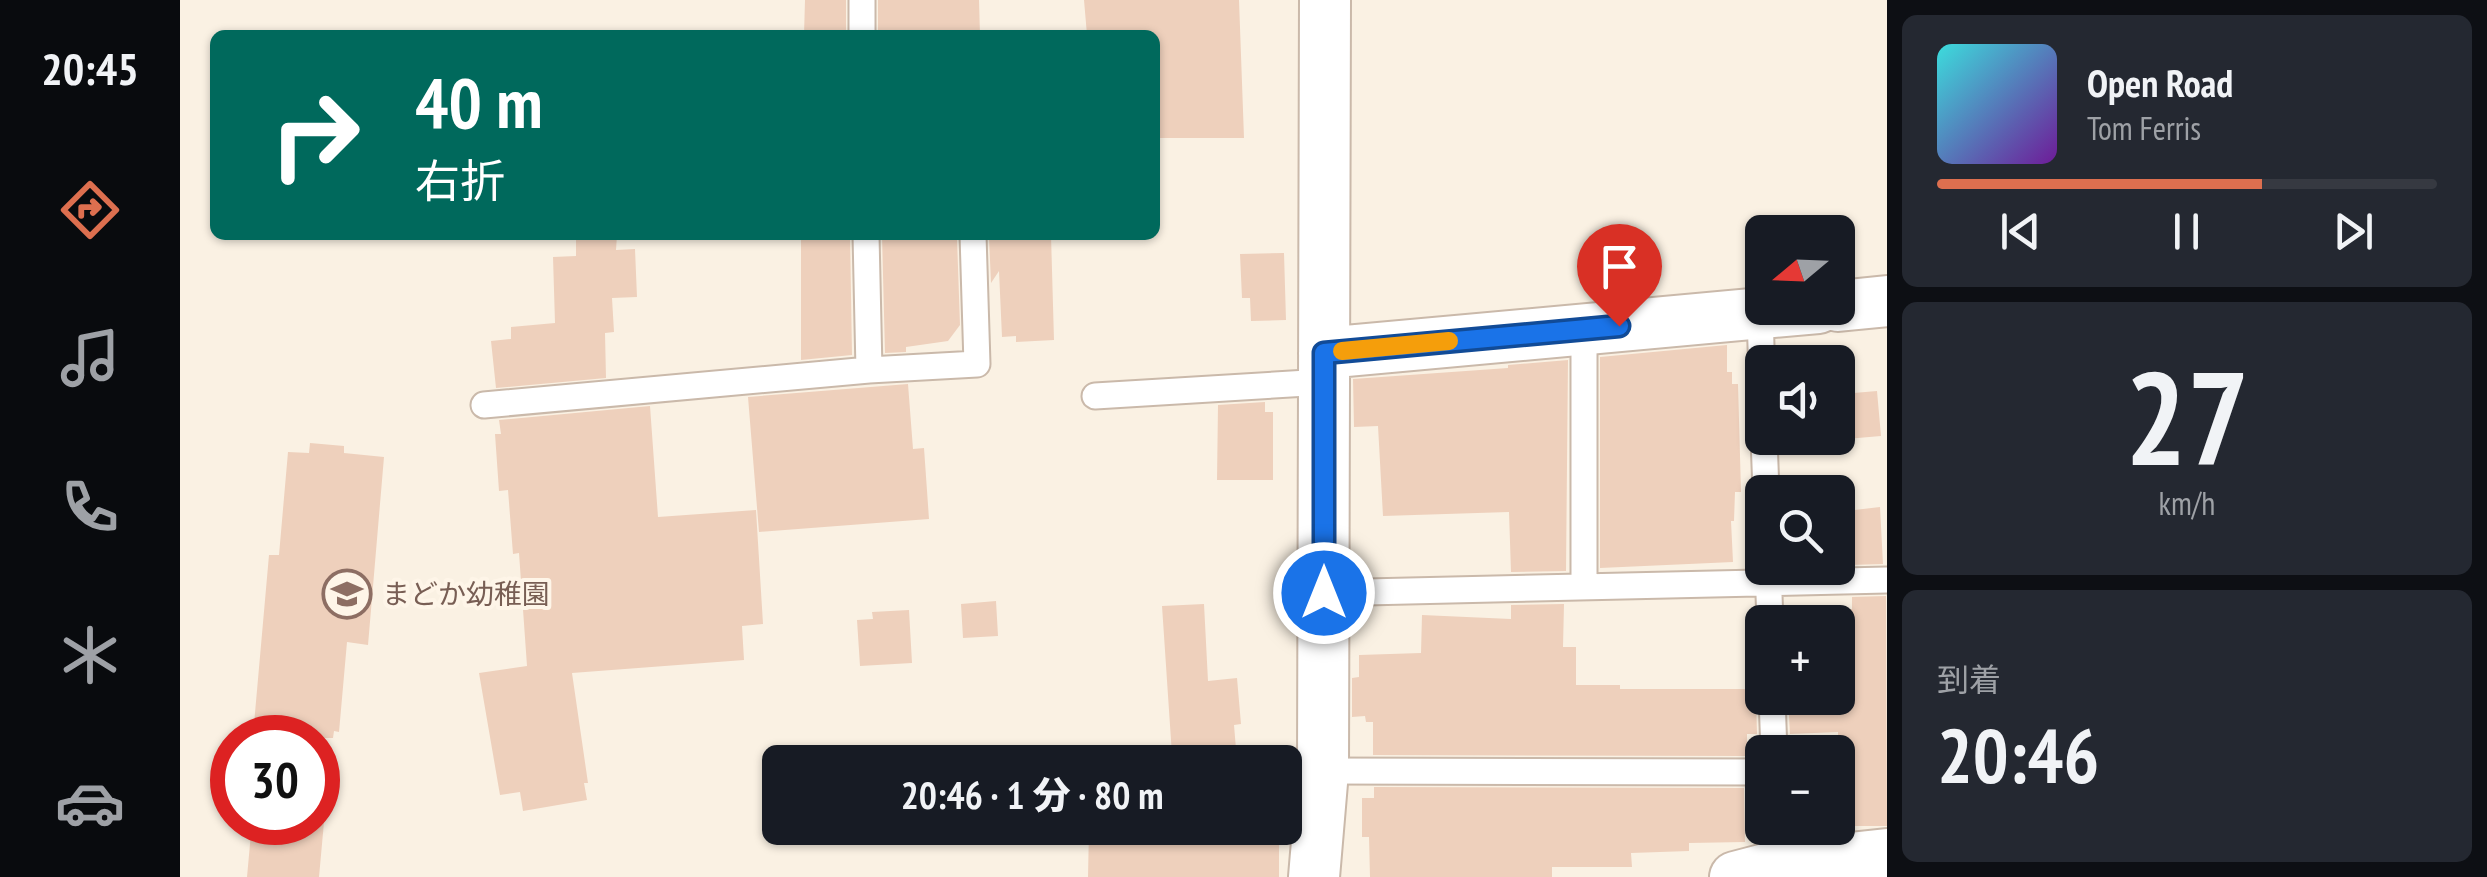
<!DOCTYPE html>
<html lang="ja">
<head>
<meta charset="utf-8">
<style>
  body { margin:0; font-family:"PT Sans Narrow","Noto Sans JP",sans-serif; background:#242831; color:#f1f3f6; height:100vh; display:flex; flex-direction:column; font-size:38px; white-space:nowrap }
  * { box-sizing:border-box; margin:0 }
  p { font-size:32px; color:#9ea1a6 }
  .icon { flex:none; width:55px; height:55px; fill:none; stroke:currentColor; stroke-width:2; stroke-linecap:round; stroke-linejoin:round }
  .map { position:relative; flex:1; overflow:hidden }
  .panel { display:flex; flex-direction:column; gap:15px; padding:15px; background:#0d0f14; width:600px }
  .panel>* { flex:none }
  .banner { position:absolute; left:30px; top:30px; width:950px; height:210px; border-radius:15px; box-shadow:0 2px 8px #0004; background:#00695c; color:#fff; overflow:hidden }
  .needle { width:65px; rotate:251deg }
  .tools { position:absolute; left:1565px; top:215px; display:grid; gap:20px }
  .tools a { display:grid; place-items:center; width:110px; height:110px; border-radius:15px; background:#171b24; box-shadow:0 2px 8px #0004; font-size:50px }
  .speed { position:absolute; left:30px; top:715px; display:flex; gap:20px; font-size:50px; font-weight:700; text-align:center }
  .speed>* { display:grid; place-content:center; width:130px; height:130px; border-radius:50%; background:#171b24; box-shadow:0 2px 8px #0004; line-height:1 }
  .speed .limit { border:15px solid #d22; background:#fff; color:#111 }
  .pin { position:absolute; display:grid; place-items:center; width:85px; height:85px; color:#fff; margin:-102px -42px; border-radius:50% 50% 50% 0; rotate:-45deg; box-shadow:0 0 10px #0007 }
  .pin .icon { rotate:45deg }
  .me { position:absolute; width:110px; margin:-55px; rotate:0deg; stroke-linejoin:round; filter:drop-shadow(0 0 8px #0008) }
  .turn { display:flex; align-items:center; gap:35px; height:210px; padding:0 40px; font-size:45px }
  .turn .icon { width:130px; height:130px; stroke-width:2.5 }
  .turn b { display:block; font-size:70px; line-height:85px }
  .big { font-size:75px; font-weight:800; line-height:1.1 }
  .panel .tile { flex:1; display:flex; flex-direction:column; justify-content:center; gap:15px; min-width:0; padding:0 35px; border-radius:15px; background:#242831 }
  .panel .dial { align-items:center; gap:0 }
  .dial b { font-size:130px; line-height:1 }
  .song { display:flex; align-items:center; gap:30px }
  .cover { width:120px; height:120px; border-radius:15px; background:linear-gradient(135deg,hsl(180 70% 55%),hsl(280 70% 35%)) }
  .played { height:10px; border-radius:5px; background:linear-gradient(90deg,#dd6f4f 65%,#363941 65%) }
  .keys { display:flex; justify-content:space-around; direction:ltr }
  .trip { position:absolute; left:582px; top:745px; width:540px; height:100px; border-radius:15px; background:#171b24; box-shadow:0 2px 8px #0004; font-weight:800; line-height:100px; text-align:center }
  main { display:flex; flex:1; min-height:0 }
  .dock { display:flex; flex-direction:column; width:180px; justify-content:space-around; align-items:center; background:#090b0e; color:#9ea1a6 }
  .dock .icon { width:70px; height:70px }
  .dock .selected { color:#dd6f4f }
  .dock b { font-size:45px; color:#f1f3f6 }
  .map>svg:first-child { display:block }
</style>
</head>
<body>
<main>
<nav class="dock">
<b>20:45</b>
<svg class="icon selected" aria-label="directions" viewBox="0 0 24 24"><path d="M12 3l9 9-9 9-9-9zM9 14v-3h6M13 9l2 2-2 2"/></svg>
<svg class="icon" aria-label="music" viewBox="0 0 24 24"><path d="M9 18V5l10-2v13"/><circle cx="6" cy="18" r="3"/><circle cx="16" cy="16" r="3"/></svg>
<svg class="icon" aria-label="phone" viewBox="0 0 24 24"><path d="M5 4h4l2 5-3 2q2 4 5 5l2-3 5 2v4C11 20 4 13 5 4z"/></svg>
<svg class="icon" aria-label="climate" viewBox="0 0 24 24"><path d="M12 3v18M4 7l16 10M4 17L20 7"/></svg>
<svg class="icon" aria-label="car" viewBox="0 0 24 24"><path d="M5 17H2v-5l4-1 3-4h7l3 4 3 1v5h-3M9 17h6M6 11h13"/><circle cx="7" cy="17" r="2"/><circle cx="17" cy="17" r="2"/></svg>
</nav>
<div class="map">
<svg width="1707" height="877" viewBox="0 0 1707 877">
  <rect width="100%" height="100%" fill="#faf1e3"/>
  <path fill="#eed0bc" d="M625 0H666V35H624Z
    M698 0H799L800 35H698Z
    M904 0H1059L1064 138H975V35H907Z
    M396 235H437L436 250 455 249 457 297 432 298 434 332 425 333 426 378 316 388 311 341 331 339V327L375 323 373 257 396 256Z
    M621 235H670L672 355 621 360Z
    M702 235 777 238 780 325 768 341 726 347V352L705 353Z
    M823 235H871L874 340 836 342V336L822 337 819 271 811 283 809 237Z
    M1104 253 1106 320 1071 321 1070 298H1062L1060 254Z
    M1547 345V372H1552V384H1558L1561 492H1555L1554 521H1551L1553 562 1420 568V357Z
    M1388 360 1386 571 1331 572 1329 512 1203 516 1198 426 1174 427 1173 379 1328 368V365Z
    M728 384 733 449 744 448 749 519 579 532 568 397Z
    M1697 391 1701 436 1666 439 1662 394Z
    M1085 402V412H1093V480H1037L1038 405Z
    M470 406 478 517 576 510 583 624 562 626 564 660 392 673 408 783H404L407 800 343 811 340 792 320 795 299 673 347 666 339 553 333 554 328 490 319 491 315 434H321L319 420Z
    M130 443 164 446V453L204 457 188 645 167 642 159 732 154 731 153 738H80L81 725 74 724 89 555H99L108 452 129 453Z
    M1700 507 1703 564 1669 565 1666 511Z
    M1706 596 1707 826H1658V732L1610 734 1608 698H1658V609H1672V597Z
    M816 601 818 636 783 638 781 604Z
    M1024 604 1028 681 1057 678 1061 724 1054 725 1056 749 992 755 982 606Z
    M1384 604 1383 647H1396V685H1440V689H1568V698H1576L1577 734H1567V756L1193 755V722H1186L1185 716 1172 717V678L1179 677V655L1241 653 1242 615 1331 619V605Z
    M729 610 732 663 680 666 677 620 693 619 692 612Z
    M1194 787 1564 788 1565 842 1509 843V851L1451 853 1452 867H1372V877H1190L1189 837H1182V798H1194Z
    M72 822H144L139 877H67Z
    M909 828 952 829V833L1099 828V877H908Z"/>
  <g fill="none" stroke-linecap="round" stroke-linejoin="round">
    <g stroke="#cab9aa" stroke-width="29">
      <path id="service" d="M682 0V35
        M1580 313 1582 379
        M1404 329V587
        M689 370 797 364 793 235
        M915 396 1144 382
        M304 405 689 370 686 235
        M1584 438 1586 492
        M1588 568 1590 622
        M1143 593 1707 580
        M1592 698 1594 752
        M1143 771 1582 772
        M1596 828 1597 866"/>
    </g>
    <g stroke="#cab9aa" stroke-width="54">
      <path id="minor" d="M1658 306 1707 301
        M1144 353 1638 308
        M1134 877 1143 771 1145 0
        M1555 877 1597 866 1707 854"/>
    </g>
    <use href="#service" stroke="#fff" stroke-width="25"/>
    <use href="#minor" stroke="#fff" stroke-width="50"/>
  </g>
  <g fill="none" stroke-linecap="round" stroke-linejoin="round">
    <g stroke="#114b97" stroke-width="25">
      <path id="route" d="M1144 593V353L1439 326"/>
    </g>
    <use href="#route" stroke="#1a73e8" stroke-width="18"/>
    <path stroke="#f59e0b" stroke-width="18" d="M1162 351 1269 341"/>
  </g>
  <defs>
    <g id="school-ring" transform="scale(2.5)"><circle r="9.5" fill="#fef5e8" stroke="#8d6e63" stroke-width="1.5"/><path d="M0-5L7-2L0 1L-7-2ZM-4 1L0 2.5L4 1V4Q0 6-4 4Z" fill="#8d6e63"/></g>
  </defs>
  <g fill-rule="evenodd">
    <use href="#school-ring" x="167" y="594"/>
  </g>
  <g text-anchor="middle" stroke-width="8" stroke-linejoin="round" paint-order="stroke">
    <g font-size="28" fill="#785e54" stroke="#fef5e8" text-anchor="start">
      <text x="202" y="604">まどか幼稚園</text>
    </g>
  </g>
</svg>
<div class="tools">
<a><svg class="needle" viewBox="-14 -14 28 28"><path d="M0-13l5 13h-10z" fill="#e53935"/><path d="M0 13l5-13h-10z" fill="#9ea1a6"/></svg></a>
<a><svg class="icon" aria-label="sound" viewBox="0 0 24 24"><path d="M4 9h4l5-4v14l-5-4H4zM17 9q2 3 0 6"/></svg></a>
<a><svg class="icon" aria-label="search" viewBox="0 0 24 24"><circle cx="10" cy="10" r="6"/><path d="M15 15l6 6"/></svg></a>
<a>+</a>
<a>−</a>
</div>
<div class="speed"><div class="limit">30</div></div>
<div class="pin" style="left:1439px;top:326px;background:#d93025"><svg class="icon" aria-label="arrive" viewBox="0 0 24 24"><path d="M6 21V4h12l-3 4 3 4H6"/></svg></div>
<svg class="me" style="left:1144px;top:593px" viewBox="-20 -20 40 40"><circle r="17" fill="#1a73e8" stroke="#fff" stroke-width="3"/><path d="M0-11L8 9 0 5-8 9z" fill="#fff"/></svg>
<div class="trip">20:46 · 1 分 · 80 m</div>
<div class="banner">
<div class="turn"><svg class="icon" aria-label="right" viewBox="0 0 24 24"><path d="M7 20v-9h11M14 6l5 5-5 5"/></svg><div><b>40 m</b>右折</div></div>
</div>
</div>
<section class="panel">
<div class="tile">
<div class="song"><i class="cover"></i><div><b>Open Road</b><p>Tom Ferris</p></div></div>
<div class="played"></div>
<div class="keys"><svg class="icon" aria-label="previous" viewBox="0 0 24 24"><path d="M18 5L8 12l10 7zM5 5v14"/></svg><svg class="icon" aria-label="pause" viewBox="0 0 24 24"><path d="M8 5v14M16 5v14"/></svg><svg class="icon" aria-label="next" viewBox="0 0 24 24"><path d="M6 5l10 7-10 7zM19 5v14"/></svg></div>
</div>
<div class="tile dial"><b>27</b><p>km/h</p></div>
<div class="tile"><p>到着</p><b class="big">20:46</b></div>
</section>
</main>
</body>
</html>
